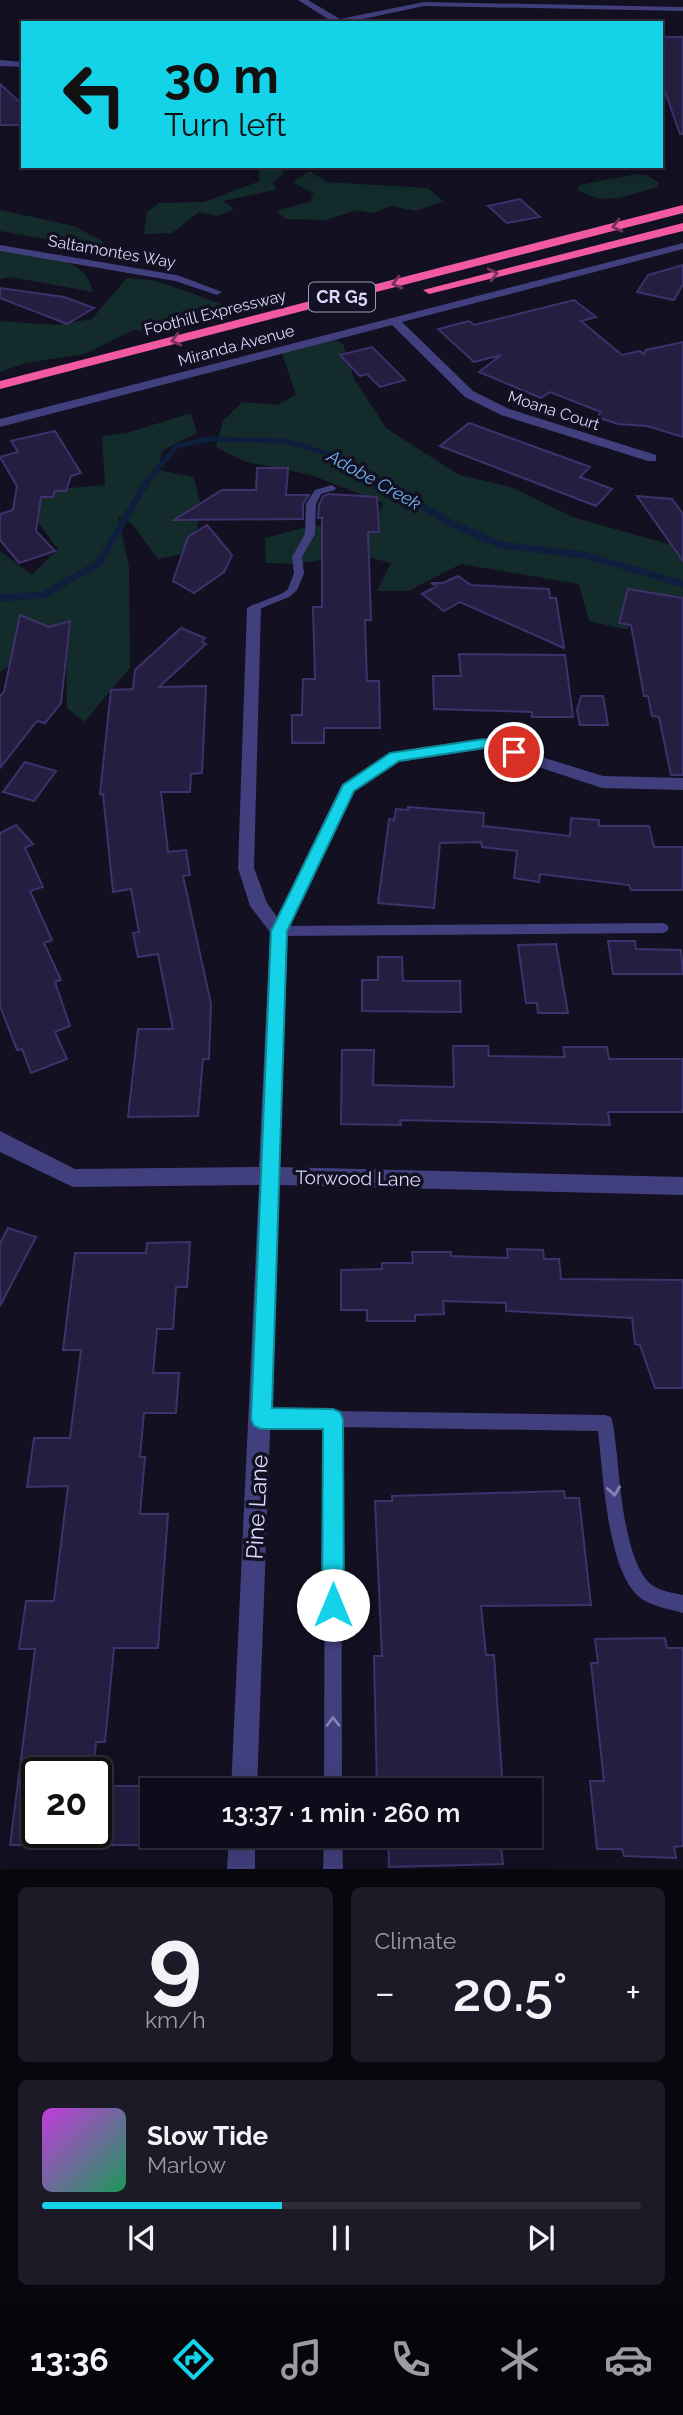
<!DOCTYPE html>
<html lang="en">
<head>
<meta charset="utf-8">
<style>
  body { margin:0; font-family:Raleway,sans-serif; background:#1c1a27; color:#f1f3f6; height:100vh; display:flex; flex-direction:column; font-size:26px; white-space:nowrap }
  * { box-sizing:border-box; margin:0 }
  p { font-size:23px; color:#9b9ba2 }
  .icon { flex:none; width:38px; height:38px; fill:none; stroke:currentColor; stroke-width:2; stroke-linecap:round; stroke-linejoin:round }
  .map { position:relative; height:1869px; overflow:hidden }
  .drawer { display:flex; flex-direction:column; gap:18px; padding:18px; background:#08070e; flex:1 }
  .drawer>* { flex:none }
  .top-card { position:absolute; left:21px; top:21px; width:642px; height:147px; border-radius:0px; box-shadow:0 7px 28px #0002,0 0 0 2px #2e2c39; background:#14d3e8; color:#111; overflow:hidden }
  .speed { position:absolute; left:21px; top:1757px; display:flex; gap:14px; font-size:35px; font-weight:700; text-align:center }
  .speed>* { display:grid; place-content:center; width:91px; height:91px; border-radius:50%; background:#0e0c1a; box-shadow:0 7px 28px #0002,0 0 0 2px #2e2c39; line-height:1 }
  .speed .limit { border:4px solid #111; border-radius:10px; background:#fff; color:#111 }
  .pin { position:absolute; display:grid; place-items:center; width:60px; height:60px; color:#fff; margin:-30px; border:4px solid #fff; border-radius:50%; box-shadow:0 2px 7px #0007 }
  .me { position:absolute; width:77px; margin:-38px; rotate:0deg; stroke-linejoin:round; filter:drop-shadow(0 0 5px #0008) }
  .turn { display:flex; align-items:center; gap:24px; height:147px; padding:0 28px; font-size:32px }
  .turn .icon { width:91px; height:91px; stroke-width:2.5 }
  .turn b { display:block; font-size:49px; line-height:60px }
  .big { font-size:52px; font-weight:600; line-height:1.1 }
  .drawer .card { flex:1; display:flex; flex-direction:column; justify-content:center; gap:10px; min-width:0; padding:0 24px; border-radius:10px; background:#1c1a27 }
  .drawer .dial { align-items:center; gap:0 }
  .dial b { font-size:91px; line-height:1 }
  .song { display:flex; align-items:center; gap:21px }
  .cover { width:84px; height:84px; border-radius:10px; background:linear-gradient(135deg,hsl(290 70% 55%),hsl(150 70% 35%)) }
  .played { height:7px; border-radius:4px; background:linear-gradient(90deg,#14d3e8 40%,#2e2c39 40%) }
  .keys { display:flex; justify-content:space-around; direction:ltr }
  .heat { display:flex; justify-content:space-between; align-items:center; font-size:38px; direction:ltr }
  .drawer .tiles { flex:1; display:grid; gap:18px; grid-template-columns:1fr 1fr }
  .card:last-child { grid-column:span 2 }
  .trip { position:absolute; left:140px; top:1778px; width:402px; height:70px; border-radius:0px; background:#0e0c1a; box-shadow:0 7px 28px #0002,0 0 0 2px #2e2c39; font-weight:600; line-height:70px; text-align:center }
  .tab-bar { display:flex; height:112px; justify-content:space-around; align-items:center; background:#06050a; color:#9b9ba2 }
  .tab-bar .icon { width:49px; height:49px }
  .tab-bar .current { color:#14d3e8 }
  .tab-bar b { font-size:32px; color:#f1f3f6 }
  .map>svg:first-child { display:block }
</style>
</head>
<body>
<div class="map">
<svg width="683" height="1869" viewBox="0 0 683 1869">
  <rect width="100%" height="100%" fill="#131022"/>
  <path fill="#132b2b" d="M258 166H280L284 173 273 182 276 190 223 201 234 209 218 216 199 212 172 233 144 234 147 212 159 203 204 202 260 181Z
    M310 171 327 182 428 188 443 201 416 211 392 206 373 213 357 210 326 220 286 219 276 211 309 202 314 194 293 182Z
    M636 174 647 175 659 183 657 187C627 195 604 208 577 189L580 185Z
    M0 210 74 226 104 242 96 248 0 231Z
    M0 251C32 256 86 253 93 292L10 277 0 279Z
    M127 278 157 281 224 305 175 332 133 330 85 354 26 363 0 372V321L55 325 92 319Z
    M329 337 343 344 354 379 386 428 459 475 511 487 575 518 683 548V597L639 592 628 630 589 621 579 584 461 564 408 591H377L391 563 356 554 296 564 266 563 265 538 314 525 371 532 383 503 311 475 246 462 216 447 223 421 242 402 277 405 296 395 280 348Z
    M191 413 197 433 162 451 158 470 194 477 200 503 194 552 158 559 132 524 118 516 129 567 130 668 84 722 67 708 66 637 39 622 31 651 0 672V551L32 575 58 549 23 502 24 492 105 485 102 436 127 433Z"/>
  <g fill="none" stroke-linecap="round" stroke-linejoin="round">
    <path stroke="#0e1f3d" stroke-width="5" d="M144 485 177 446 209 439 285 441 333 455 385 485"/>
    <path stroke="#0e1f3d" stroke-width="7" d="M382 483 451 523 501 545 584 555 683 584
      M0 598 43 595 99 563 146 483"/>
  </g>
  <path fill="#251e41" stroke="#3d326b" stroke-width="2" d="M662 37H683V134H680L662 83Z
    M0 84 23 105V125H0Z
    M520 199 540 217 507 223 488 206Z
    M683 265V284L674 300 637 292 648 275Z
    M0 288 64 297 94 308 67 324 0 298Z
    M574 300 596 317 581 321 622 355 640 351 644 354 646 350 683 342V437L647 426 618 424 597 417 601 412 550 392 541 398 479 372 501 355 474 362 438 329 469 321 474 325Z
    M372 347 405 380 380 387 367 374 360 376 340 355Z
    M469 423 590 467 580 477 612 489 596 506 440 446Z
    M55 431 81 473 71 476 66 491H55L53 497H41L36 531 55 551 19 563 0 540V514L13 510 17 486 0 457 18 452 11 441Z
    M257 468H288L286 495H309L303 504V519L174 520 222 490H256Z
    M329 494 377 497 379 532H368L371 620H365L367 681H379L380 728H324V743H292V715H302L303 679H315L313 607H322V518H318L319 505 323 496Z
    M637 496 672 499 683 514V561Z
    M207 525 232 555 224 572 194 593 173 581 188 537Z
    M458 576 471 585 549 589 550 598H556L564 648 460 602 444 611 422 594 437 586 431 583H443Z
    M628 589 683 598V775H671L659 717 652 716 648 696H644L631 625 619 623Z
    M20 615 49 627 70 621 61 703 45 723 37 721 0 768V696L4 692Z
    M181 628 205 638 202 642 206 644 159 687 206 686 202 773 191 774 190 792H161L168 852 186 850 190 875 183 876 211 1004 209 1059H203L198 1116 128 1117 138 1029H173L158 954 138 957 133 933 139 932 131 889 113 892 103 794H100L111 690 133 689 135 670Z
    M459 654 565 655 573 717H532V712L434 709 433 676H461Z
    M581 696H603L608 725H580L577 710Z
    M25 762 56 771 34 801 3 792Z
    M408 807 484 813 483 826 570 836 571 818 599 820V826H649L654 847H683V890H631L629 885 540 874 539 882 514 878 517 851 482 847 481 842 440 843 434 908 378 903 389 819 394 820 396 809 408 810Z
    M16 825 33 844 25 848 43 887 30 891 52 940 44 943 61 980 55 982 70 1026 55 1032 67 1059 31 1073 22 1049 17 1050 0 1006V833Z
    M608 941H635L636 949 681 950 683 974H613Z
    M556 944 568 1013H538L537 1003H526L518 945Z
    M378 957H402L403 981H460L461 1012 362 1011V980H378Z
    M453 1046H488L489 1056 565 1057 563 1047H607L609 1059H683V1112H608L610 1125 400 1120 401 1125 341 1124 342 1050H374L373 1085 454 1087Z
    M8 1228 36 1237 0 1306V1243Z
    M190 1242 187 1287H176L173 1329H157L153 1373H179L176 1413H144L140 1457H145L140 1514H168L158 1648H114L105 1742H96L93 1773H37V1845H10L35 1649H19L26 1601H54L68 1486 27 1487 34 1438H70L81 1350H63L75 1253H146L147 1243Z
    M507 1249 543 1250 544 1259H559L561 1279 683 1280V1388H655L640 1345 635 1344 632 1318 506 1311V1303L443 1301 444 1314 415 1315V1321H367V1310H341V1270L382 1269V1263H413L412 1252H451V1256L508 1258Z
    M564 1491 565 1498H579L591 1605 481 1606 486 1655H494L503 1790H377L374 1656H382L375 1501H392V1496Z
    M665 1638 667 1648H683V1846L674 1847 676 1858 624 1856 622 1849H597L590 1781H604L591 1663H598L595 1639Z
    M96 1786H150L145 1845H96Z
    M388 1836H500L503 1864 389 1867Z"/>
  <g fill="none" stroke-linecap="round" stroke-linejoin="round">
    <path fill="#413f7d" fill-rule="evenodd" d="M332 485 336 488 335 490 321 494 316 504 315 534 302 557 304 573 297 590 289 597 257 610H251V606L283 593 288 589 294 573 292 557 305 534 306 504 315 490Z
      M663 923 667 925 669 928 667 931 663 933 279 936 275 934 273 931 275 928 279 926Z
      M261 1410 605 1415 611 1417C615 1429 615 1443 617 1455 620 1486 626 1566 652 1585 660 1591 673 1593 683 1595V1613C669 1609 649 1606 638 1596 607 1568 603 1472 598 1431L341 1427 342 1790H324L325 1427 261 1426 255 1424 253 1418 255 1412Z
      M324 1836H342L343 1869H323Z"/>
    <path fill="#413f7d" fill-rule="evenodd" d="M298 0H308L340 19 424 2 683 7V11L424 6 344 23H327L331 21Z
      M0 60 23 62V67L0 66Z
      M683 243V249L402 322 473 391 509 409 656 455V461H648L501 415 465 397 392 325 0 427V419Z
      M0 245 177 275 222 292 217 295 175 281 0 251Z
      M254 604 261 608 254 868 267 903 277 917 342 784 389 753 484 739 603 776 683 778V790L602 788 484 749 399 762 354 792 288 931 279 1167 683 1177V1195L279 1185 257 1790H231L259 1185 73 1187 0 1152V1131L75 1169 259 1167 270 932 250 906 238 868 247 608Z
      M229 1836H255V1869H227Z"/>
    <path fill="#f15aa3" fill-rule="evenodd" d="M683 205V213L0 389V381Z
      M683 223V231L429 294 423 290Z"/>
  </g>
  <defs><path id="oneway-chevron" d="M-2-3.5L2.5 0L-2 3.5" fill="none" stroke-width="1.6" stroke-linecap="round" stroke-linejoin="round" transform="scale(1.75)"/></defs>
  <g stroke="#77315c">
    <use href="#oneway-chevron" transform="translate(617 226) rotate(166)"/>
    <use href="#oneway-chevron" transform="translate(493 274) rotate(-14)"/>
    <use href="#oneway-chevron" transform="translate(397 283) rotate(166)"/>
    <use href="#oneway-chevron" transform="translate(176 340) rotate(166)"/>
  </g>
  <g stroke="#8582b6">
    <use href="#oneway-chevron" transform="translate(614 1491) rotate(82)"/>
    <use href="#oneway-chevron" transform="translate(333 1722) rotate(-90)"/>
  </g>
  <path fill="#14d3e8" stroke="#0d8997" stroke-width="2" d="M484 739 519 749 521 752 514 757 484 748 399 761 354 791 287 931 272 1408 333 1409 340 1412 343 1419 344 1605 341 1612 333 1616 325 1612 322 1605 323 1429H261L254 1426 251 1419 271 931 343 785 390 753Z"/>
  <g text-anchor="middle" stroke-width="7" stroke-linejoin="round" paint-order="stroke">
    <g font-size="16" fill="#d9d5fb" stroke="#131022">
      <text transform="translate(112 251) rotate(10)" y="6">Saltamontes Way</text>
      <text transform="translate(215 312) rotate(-14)" y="6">Foothill Expressway</text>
      <text transform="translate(236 345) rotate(-15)" y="6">Miranda Avenue</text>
      <text transform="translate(554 410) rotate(18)" y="6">Moana Court</text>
    </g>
    <rect fill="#131022" stroke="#9e9aba" stroke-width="2" x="309" y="282.5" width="66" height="29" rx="5"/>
    <g font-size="18" font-weight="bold" fill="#d9d5fb">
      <text x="342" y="303">CR G5</text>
    </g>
    <g font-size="18" font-style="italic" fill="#6cb4f2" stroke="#131022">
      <text transform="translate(374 480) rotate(29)" y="6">Adobe Creek</text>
    </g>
    <g font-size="19" fill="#d9d5fb" stroke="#131022">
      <text transform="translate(358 1178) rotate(1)" y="7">Torwood Lane</text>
    </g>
    <g font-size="23" fill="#d9d5fb" stroke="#131022">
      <text transform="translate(257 1507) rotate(-87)" y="8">Pine Lane</text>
    </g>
  </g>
</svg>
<div class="speed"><div class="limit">20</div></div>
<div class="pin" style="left:514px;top:752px;background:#d93025"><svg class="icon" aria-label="arrive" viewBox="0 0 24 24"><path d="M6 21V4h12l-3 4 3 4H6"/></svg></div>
<svg class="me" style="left:333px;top:1605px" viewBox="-20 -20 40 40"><circle r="19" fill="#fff"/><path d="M0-13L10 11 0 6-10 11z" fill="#14d3e8"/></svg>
<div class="trip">13:37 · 1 min · 260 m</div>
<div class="top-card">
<div class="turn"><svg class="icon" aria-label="left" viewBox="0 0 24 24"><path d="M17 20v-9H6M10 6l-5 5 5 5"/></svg><div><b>30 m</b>Turn left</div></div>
</div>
</div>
<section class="drawer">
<div class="tiles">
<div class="card dial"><b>9</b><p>km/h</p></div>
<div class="card"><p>Climate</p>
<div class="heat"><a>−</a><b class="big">20.5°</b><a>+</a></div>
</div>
<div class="card">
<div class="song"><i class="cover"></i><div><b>Slow Tide</b><p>Marlow</p></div></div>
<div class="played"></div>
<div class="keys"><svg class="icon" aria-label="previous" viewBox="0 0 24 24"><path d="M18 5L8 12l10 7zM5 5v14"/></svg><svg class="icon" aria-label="pause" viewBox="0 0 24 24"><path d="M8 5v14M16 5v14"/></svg><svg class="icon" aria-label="next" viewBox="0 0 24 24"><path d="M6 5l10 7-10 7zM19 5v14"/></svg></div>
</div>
</div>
</section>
<nav class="tab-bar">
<b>13:36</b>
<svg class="icon current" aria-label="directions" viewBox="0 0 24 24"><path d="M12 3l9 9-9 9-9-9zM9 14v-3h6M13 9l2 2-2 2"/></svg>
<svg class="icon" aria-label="music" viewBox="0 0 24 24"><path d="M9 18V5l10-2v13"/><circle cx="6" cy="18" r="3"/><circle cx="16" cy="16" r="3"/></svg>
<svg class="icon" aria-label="phone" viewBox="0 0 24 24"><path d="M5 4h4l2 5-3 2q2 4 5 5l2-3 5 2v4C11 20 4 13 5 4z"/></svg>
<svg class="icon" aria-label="climate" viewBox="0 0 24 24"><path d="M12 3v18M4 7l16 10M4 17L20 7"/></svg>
<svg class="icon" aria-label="car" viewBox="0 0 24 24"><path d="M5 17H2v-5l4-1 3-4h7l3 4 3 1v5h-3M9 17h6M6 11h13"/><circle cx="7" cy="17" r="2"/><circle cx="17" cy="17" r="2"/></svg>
</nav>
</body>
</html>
